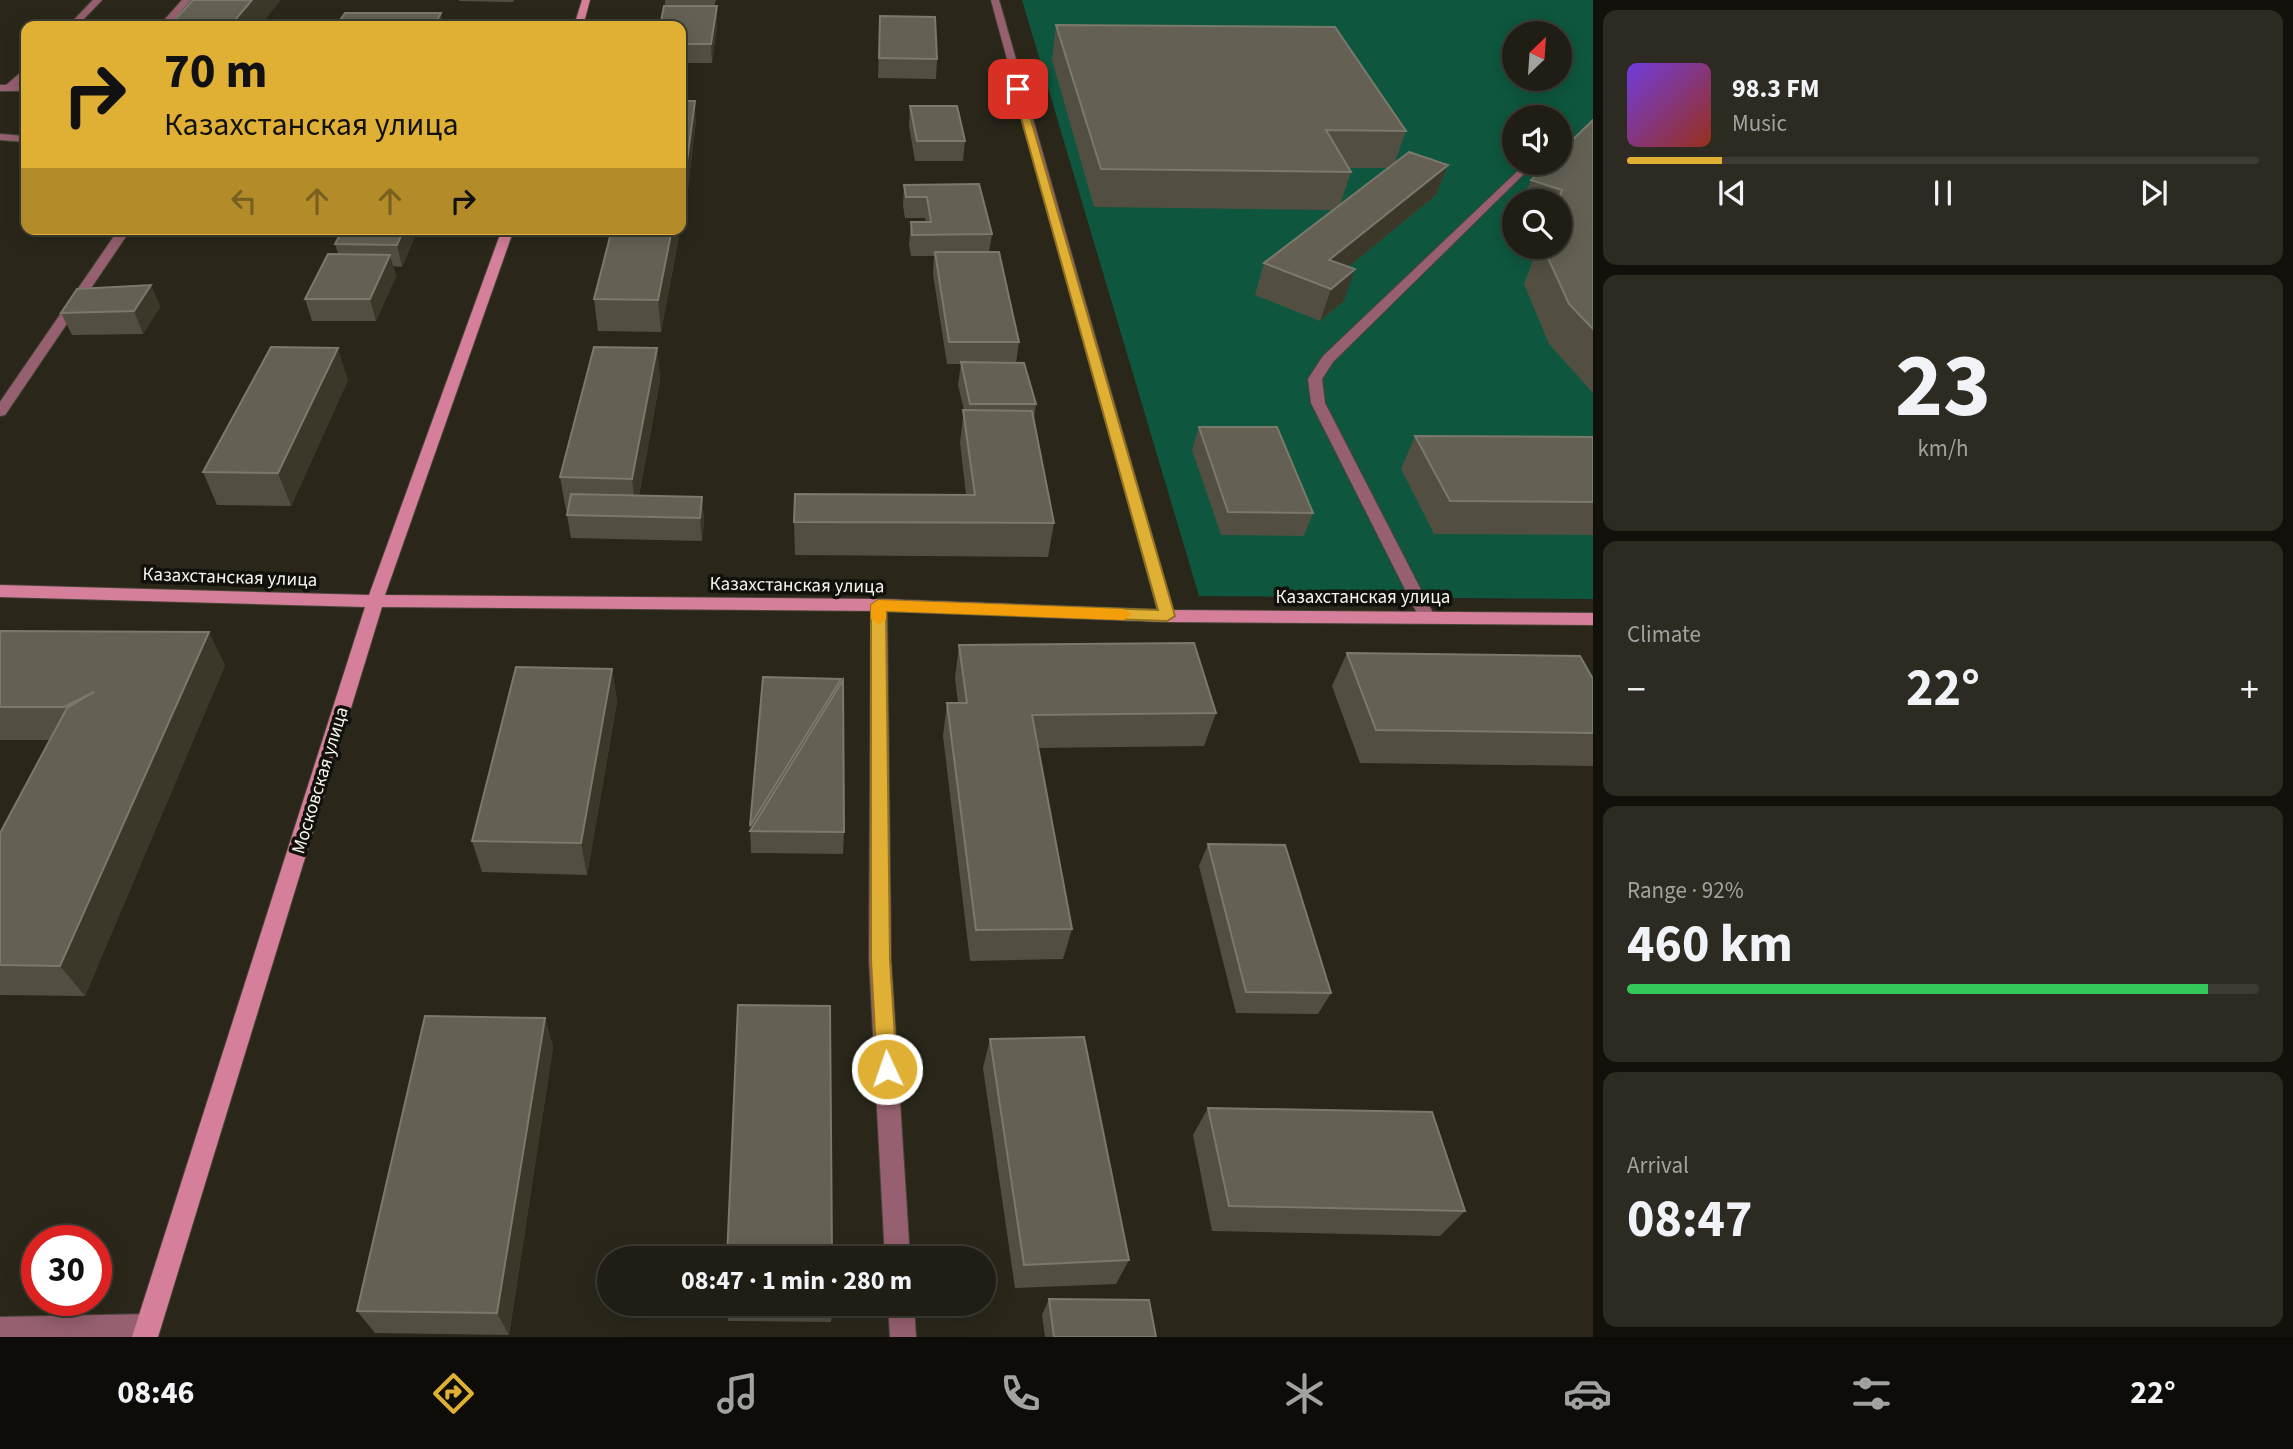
<!DOCTYPE html>
<html lang="en">
<head>
<meta charset="utf-8">
<style>
  body { margin:0; font-family:"Source Sans 3",sans-serif; background:#2d2a22; color:#f1f3f6; height:100vh; display:flex; flex-direction:column; font-size:26px; white-space:nowrap }
  * { box-sizing:border-box; margin:0 }
  p { font-size:23px; color:#a2a2a0 }
  .icon { flex:none; width:38px; height:38px; fill:none; stroke:currentColor; stroke-width:2; stroke-linecap:round; stroke-linejoin:round }
  .map { position:relative; flex:1; overflow:hidden }
  .drawer { display:flex; flex-direction:column; gap:10px; padding:10px; background:#12100b; width:700px }
  .drawer>* { flex:none }
  .hud { position:absolute; left:21px; top:21px; width:665px; height:214px; border-radius:14px; box-shadow:0 4px 18px #0003,0 0 0 2px #3d3b34; background:#e0b034; color:#111; overflow:hidden }
  .needle { width:46px; rotate:25deg }
  .buttons { position:absolute; left:1502px; top:21px; display:grid; gap:14px }
  .buttons a { display:grid; place-items:center; width:70px; height:70px; border-radius:50%; background:#201d14; box-shadow:0 4px 18px #0003,0 0 0 2px #3d3b34; font-size:35px }
  .speed { position:absolute; left:21px; top:1225px; display:flex; gap:14px; font-size:35px; font-weight:700; text-align:center }
  .speed>* { display:grid; place-content:center; width:91px; height:91px; border-radius:50%; background:#201d14; box-shadow:0 4px 18px #0003,0 0 0 2px #3d3b34; line-height:1 }
  .speed .limit { border:10px solid #d22; background:#fff; color:#111 }
  .pin { position:absolute; display:grid; place-items:center; width:60px; height:60px; color:#fff; margin:-30px; border-radius:14px; box-shadow:0 4px 10px #0006 }
  .me { position:absolute; width:77px; margin:-38px; rotate:357deg; stroke-linejoin:round; filter:drop-shadow(0 0 5px #0008) }
  .turn { display:flex; align-items:center; gap:24px; height:147px; padding:0 28px; font-size:32px }
  .turn .icon { width:91px; height:91px; stroke-width:2.5 }
  .turn b { display:block; font-size:49px; line-height:60px }
  .lanes { display:flex; align-items:center; height:66px; padding:0 28px; background:#0003; justify-content:center; gap:35px; direction:ltr }
  .lanes .off { opacity:.35 }
  .big { font-size:52px; font-weight:700; line-height:1.1 }
  .drawer .widget { flex:1; display:flex; flex-direction:column; justify-content:center; gap:10px; min-width:0; padding:0 24px; border-radius:14px; background:#2d2a22 }
  .drawer .dial { align-items:center; gap:0 }
  .dial b { font-size:91px; line-height:1 }
  .song { display:flex; align-items:center; gap:21px }
  .cover { width:84px; height:84px; border-radius:10px; background:linear-gradient(135deg,hsl(260 70% 55%),hsl(10 70% 35%)) }
  .played { height:7px; border-radius:4px; background:linear-gradient(90deg,#e0b034 15%,#3d3b34 15%) }
  .keys { display:flex; justify-content:space-around; direction:ltr }
  .heat { display:flex; justify-content:space-between; align-items:center; font-size:38px; direction:ltr }
  .charge { height:10px; border-radius:5px; background:linear-gradient(90deg,#34c759 92%,#3d3b34 0) }
  .trip { position:absolute; left:597px; top:1246px; width:399px; height:70px; border-radius:35px; background:#201d14; box-shadow:0 4px 18px #0003,0 0 0 2px #3d3b34; font-weight:700; line-height:70px; text-align:center }
  .menu { display:flex; height:112px; justify-content:space-around; align-items:center; background:#0d0c08; color:#a2a2a0 }
  .menu .icon { width:49px; height:49px }
  .menu .on { color:#e0b034 }
  .menu b { font-size:32px; color:#f1f3f6 }
  main { display:flex; flex:1; min-height:0 }
  .map>svg:first-child { display:block }
</style>
</head>
<body>
<main>
<div class="map">
<svg width="1593" height="1337" viewBox="0 0 1593 1337">
  <rect width="100%" height="100%" fill="#2a271a"/>
  <path fill="#0e573e" fill-rule="evenodd" d="M1022 0H1593V599L1199 596ZM1514 33H1559V79H1514ZM1514 117H1559V163H1514ZM1514 201H1559V247H1514Z"/>
  <g fill="none" stroke-linecap="round" stroke-linejoin="round">
    <g stroke="#474438" stroke-width="2">
      <path id="lane" d="M93 0H102L77 26H68Z
        M182 0H191L168 26H159Z
        M26 68V76L13 90H5V86Z
        M0 134 26 136V142L0 140Z
        M1524 165 1530 168 1528 170 1333 362 1322 379 1325 403 1435 617 1427 623 1419 617 1311 403 1308 379 1323 356Z
        M119 229H131L5 415 0 416V402Z
        M148 1314 157 1318 161 1327 155 1337H0V1317Z"/>
    </g>
    <g stroke="#474438" stroke-width="2">
      <path id="street" d="M991 0H999L1175 616 1167 622 1159 616Z
        M0 85H26V91H0Z
        M879 599 887 605 891 960 910 1258H885L869 960 871 605Z
        M888 1304H914L916 1337H890Z"/>
    </g>
    <g stroke="#474438" stroke-width="2">
      <path id="secondary" d="M582 0H590L583 26H574Z
        M502 229H514L385 595 879 599 1167 610 1593 613V625L1167 622 879 611 382 607 158 1337H132L365 607 0 597V585L369 595Z"/>
    </g>
    <use href="#lane" fill="#966070" fill-rule="evenodd"/>
    <use href="#street" fill="#966070" fill-rule="evenodd"/>
    <use href="#secondary" fill="#d57f9a" fill-rule="evenodd"/>
  </g>
  <path fill="#524f42" fill-rule="evenodd" d="M459 0H514L513 2 459 1Z
    M665 0H716L714 6H717V25L712 63H681V26L665 6Z
    M880 16 937 59 936 79 878 78Z
    M1056 25 1406 131 1394 164 1448 165 1436 195 1348 267 1344 301 1320 321 1255 295 1264 263 1334 210 1094 207 1052 60ZM1348 168H1389L1340 205 1351 172Z
    M681 101 696 121 687 197H681Z
    M910 106 965 141 963 161H915L909 126Z
    M1593 120V393L1549 344 1524 284 1538 247H1559V201H1522L1531 180Z
    M904 185 992 234 989 252 1019 342 1016 363 1036 404 1034 418 1054 523 1048 557 795 555 794 522 966 495 960 443 964 410 958 385 961 364H947L933 274 934 256H911L909 244 911 222H926L925 218H905L903 206Z
    M343 229H418L402 267 393 266 396 276 376 321H312L305 299 338 254 335 244Z
    M680 231 661 332 598 331 594 299Z
    M151 285 160 307 143 334 72 335 61 313Z
    M657 348 660 380 639 496 702 497 704 520 702 541 571 538 567 515 568 511 566 510 560 477Z
    M348 380 291 506 217 505 203 472Z
    M1199 427 1313 513 1304 536 1221 535 1192 450Z
    M1415 436 1593 437V535L1434 534 1401 469Z
    M0 631 225 665 85 996 0 995V833L50 740H0Z
    M959 645 1216 713 1204 746 1038 748 1072 929 1063 959 970 961 943 736 947 703H958L955 678Z
    M1347 653 1593 679V766L1360 763 1332 686Z
    M612 669 617 702 587 875 482 872 472 841Z
    M841 679 844 832 843 854 751 853 750 826Z
    M1208 844 1331 993 1318 1014 1236 1013 1199 866Z
    M545 1018 553 1047 509 1335 375 1333 357 1311Z
    M990 1039 1129 1260 1116 1284 1015 1288 983 1068Z
    M1208 1108 1465 1211 1440 1236 1212 1231 1193 1135Z
    M1049 1299 1156 1337H1045L1042 1315Z
    M726 1304H833L831 1322 728 1321Z"/>
  <path fill="#3b382a" d="M252 0H281L260 26H230Z
    M717 6V25L712 63 711 44Z
    M441 13 444 26H434Z
    M695 101 696 121 687 197 685 176Z
    M1448 165 1436 195 1324 287 1329 260Z
    M404 229H418L402 267 397 245Z
    M672 229H680V231L661 332 658 300Z
    M390 255 396 276 376 321 370 299Z
    M1355 269 1344 301 1320 321 1331 289Z
    M151 285 160 307 143 334 134 311Z
    M338 348 348 380 291 506 278 473Z
    M657 348 660 380 636 512 632 479Z
    M702 497 704 520 702 541 700 518Z
    M209 632 225 665 85 996 60 966Z
    M612 669 617 702 587 875 581 843Z
    M841 679 840 702 750 831V826Z
    M545 1018 553 1047 509 1335 497 1313Z"/>
  <path fill="#646154" stroke="#7b786c" stroke-width="2" d="M193 0H252L230 26H169Z
    M664 6H717L711 44H681V26H660Z
    M345 13H441L434 26H336Z
    M880 16 935 17 937 59 879 58Z
    M1056 25 1335 27 1406 131 1326 130 1351 172 1101 169Z
    M681 101H695L685 176H681Z
    M910 106H957L965 141H917Z
    M1593 120V329L1569 304 1543 247H1559V201H1558L1562 190 1531 180 1549 163H1559V153Z
    M1409 152 1448 165 1329 260 1355 269 1331 289 1264 263Z
    M979 184 992 234 912 235 911 222H931L927 197H906L904 185Z
    M343 229H404L397 245 335 244Z
    M612 229H672L658 300 594 299Z
    M935 252H999L1019 342H949Z
    M328 254 390 255 370 299H305Z
    M151 285 134 311 61 313 77 289Z
    M271 347 338 348 278 473 203 472Z
    M594 347 657 348 632 479 560 477Z
    M961 362 1024 363 1036 404H970Z
    M963 410 1032 411 1054 523 794 522 795 494 975 495Z
    M1199 427H1277L1313 513 1228 512Z
    M1415 436 1593 437V502L1450 501Z
    M571 494 702 497 700 518 567 515Z
    M0 631 209 632 60 966 0 965V833L67 708 94 692 64 707H0Z
    M1194 643 1216 713 1032 715 1072 929 976 930 947 703H967L959 645Z
    M1347 653 1580 656 1593 679V733L1376 730Z
    M516 667 612 669 581 843 472 841Z
    M763 677 841 679 750 826Z
    M843 680 844 832 750 831Z
    M1208 844 1285 845 1331 993 1246 992Z
    M738 1005 830 1006 832 1258H727Z
    M425 1016 545 1018 497 1313 357 1311Z
    M1084 1037 1129 1260 1024 1265 990 1039Z
    M1208 1108 1432 1112 1465 1211 1229 1206Z
    M1049 1299 1149 1300 1156 1337H1054Z"/>
  <path fill="#e0b034" stroke="#927222" stroke-width="2" d="M1018 87 1022 89 1175 616 1167 621 886 611 890 960 897 1069 894 1075 887 1078 880 1075 877 1069 871 960V605L878 600 1158 610 1013 89Z"/>
  <path fill="#f59e0b" d="M878 600 1124 609 1132 614 1124 620 886 611V619L879 625 871 619V605Z"/>
  <g text-anchor="middle" stroke-width="7" stroke-linejoin="round" paint-order="stroke">
    <g font-size="19" fill="#f7f5ed" stroke="#11100a">
      <text transform="translate(230 576) rotate(2)" y="7">Казахстанская улица</text>
      <text transform="translate(797 584) rotate(1)" y="7">Казахстанская улица</text>
      <text x="1363" y="603">Казахстанская улица</text>
      <text transform="translate(319 780) rotate(-73)" y="7">Московская улица</text>
    </g>
  </g>
</svg>
<div class="buttons">
<a><svg class="needle" viewBox="-14 -14 28 28"><path d="M0-13l5 13h-10z" fill="#e53935"/><path d="M0 13l5-13h-10z" fill="#a2a2a0"/></svg></a>
<a><svg class="icon" aria-label="sound" viewBox="0 0 24 24"><path d="M4 9h4l5-4v14l-5-4H4zM17 9q2 3 0 6"/></svg></a>
<a><svg class="icon" aria-label="search" viewBox="0 0 24 24"><circle cx="10" cy="10" r="6"/><path d="M15 15l6 6"/></svg></a>
</div>
<div class="speed"><div class="limit">30</div></div>
<div class="pin" style="left:1018px;top:89px;background:#d93025"><svg class="icon" aria-label="arrive" viewBox="0 0 24 24"><path d="M6 21V4h12l-3 4 3 4H6"/></svg></div>
<svg class="me" style="left:887px;top:1069px" viewBox="-20 -20 40 40"><circle r="17" fill="#e0b034" stroke="#fff" stroke-width="3"/><path d="M0-11L8 9 0 5-8 9z" fill="#fff"/></svg>
<div class="trip">08:47 · 1 min · 280 m</div>
<div class="hud">
<div class="turn"><svg class="icon" aria-label="right" viewBox="0 0 24 24"><path d="M7 20v-9h11M14 6l5 5-5 5"/></svg><div><b>70 m</b>Казахстанская улица</div></div>
<div class="lanes"><svg class="icon off" aria-label="left" viewBox="0 0 24 24"><path d="M17 20v-9H6M10 6l-5 5 5 5"/></svg><svg class="icon off" aria-label="ahead" viewBox="0 0 24 24"><path d="M12 20V5M6 11l6-6 6 6"/></svg><svg class="icon off" aria-label="ahead" viewBox="0 0 24 24"><path d="M12 20V5M6 11l6-6 6 6"/></svg><svg class="icon" aria-label="right" viewBox="0 0 24 24"><path d="M7 20v-9h11M14 6l5 5-5 5"/></svg></div>
</div>
</div>
<section class="drawer">
<div class="widget">
<div class="song"><i class="cover"></i><div><b>98.3 FM</b><p>Music</p></div></div>
<div class="played"></div>
<div class="keys"><svg class="icon" aria-label="previous" viewBox="0 0 24 24"><path d="M18 5L8 12l10 7zM5 5v14"/></svg><svg class="icon" aria-label="pause" viewBox="0 0 24 24"><path d="M8 5v14M16 5v14"/></svg><svg class="icon" aria-label="next" viewBox="0 0 24 24"><path d="M6 5l10 7-10 7zM19 5v14"/></svg></div>
</div>
<div class="widget dial"><b>23</b><p>km/h</p></div>
<div class="widget"><p>Climate</p>
<div class="heat"><a>−</a><b class="big">22°</b><a>+</a></div>
</div>
<div class="widget"><p>Range · 92%</p><b class="big">460 km</b><div class="charge"></div></div>
<div class="widget"><p>Arrival</p><b class="big">08:47</b></div>
</section>
</main>
<nav class="menu">
<b>08:46</b>
<svg class="icon on" aria-label="directions" viewBox="0 0 24 24"><path d="M12 3l9 9-9 9-9-9zM9 14v-3h6M13 9l2 2-2 2"/></svg>
<svg class="icon" aria-label="music" viewBox="0 0 24 24"><path d="M9 18V5l10-2v13"/><circle cx="6" cy="18" r="3"/><circle cx="16" cy="16" r="3"/></svg>
<svg class="icon" aria-label="phone" viewBox="0 0 24 24"><path d="M5 4h4l2 5-3 2q2 4 5 5l2-3 5 2v4C11 20 4 13 5 4z"/></svg>
<svg class="icon" aria-label="climate" viewBox="0 0 24 24"><path d="M12 3v18M4 7l16 10M4 17L20 7"/></svg>
<svg class="icon" aria-label="car" viewBox="0 0 24 24"><path d="M5 17H2v-5l4-1 3-4h7l3 4 3 1v5h-3M9 17h6M6 11h13"/><circle cx="7" cy="17" r="2"/><circle cx="17" cy="17" r="2"/></svg>
<svg class="icon" aria-label="filters" viewBox="0 0 24 24"><path d="M4 7h16M4 17h16"/><circle cx="9" cy="7" r="2"/><circle cx="15" cy="17" r="2"/></svg>
<b>22°</b>
</nav>
</body>
</html>
